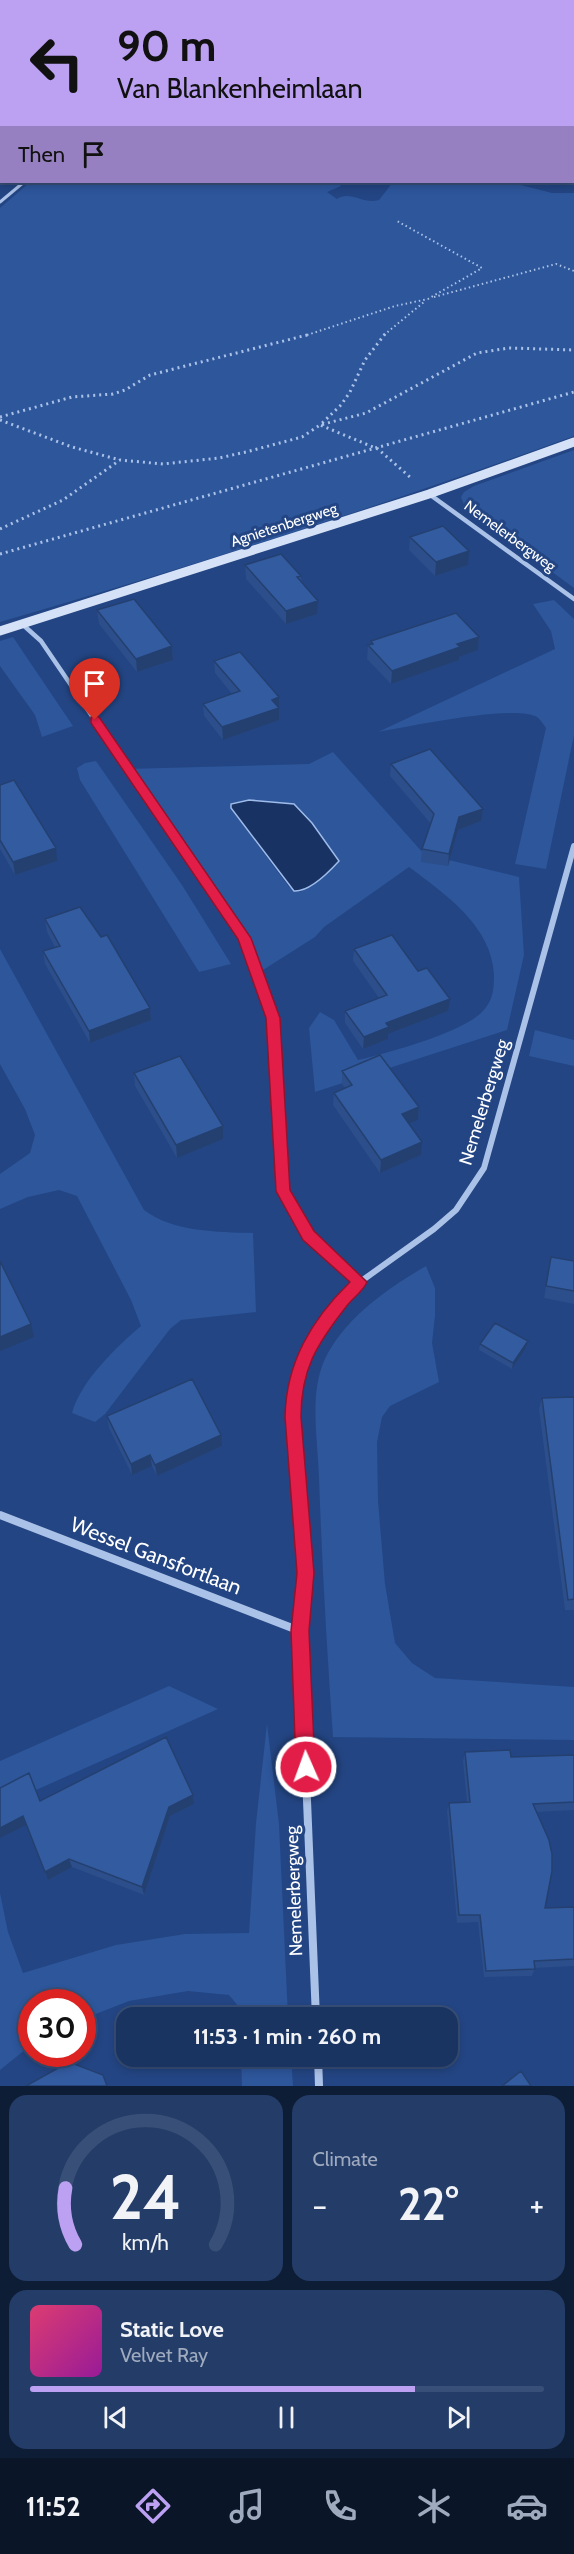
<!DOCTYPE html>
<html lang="en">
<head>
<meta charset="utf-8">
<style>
  body { margin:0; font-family:Cabin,sans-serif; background:#233c68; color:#f1f3f6; height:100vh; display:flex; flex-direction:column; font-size:22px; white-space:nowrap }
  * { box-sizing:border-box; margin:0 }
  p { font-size:20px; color:#9faabe }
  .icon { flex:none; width:33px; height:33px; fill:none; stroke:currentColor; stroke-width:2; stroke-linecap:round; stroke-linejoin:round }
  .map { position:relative; height:2086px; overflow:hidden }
  .sheet { display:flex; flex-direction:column; gap:9px; padding:9px; background:#0e1d36; flex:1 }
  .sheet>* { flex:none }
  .banner { position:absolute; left:0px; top:0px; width:574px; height:183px; box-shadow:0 3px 9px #0003,0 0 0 2px #384f77; background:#bca0f2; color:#111; overflow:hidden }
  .speed { position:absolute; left:18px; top:1989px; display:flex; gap:12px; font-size:30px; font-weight:700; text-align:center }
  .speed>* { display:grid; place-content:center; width:78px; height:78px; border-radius:50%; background:#1a3462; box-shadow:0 3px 9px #0003,0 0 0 2px #384f77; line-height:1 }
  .speed .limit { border:9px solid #d22; background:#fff; color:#111 }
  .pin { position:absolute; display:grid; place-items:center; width:51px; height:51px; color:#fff; margin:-62px -26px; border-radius:50% 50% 50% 0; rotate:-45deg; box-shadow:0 0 6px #0007 }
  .pin .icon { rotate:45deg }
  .me { position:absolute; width:66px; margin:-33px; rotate:358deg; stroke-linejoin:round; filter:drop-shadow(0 0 4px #0008) }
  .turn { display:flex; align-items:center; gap:21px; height:126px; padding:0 18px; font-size:27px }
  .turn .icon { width:78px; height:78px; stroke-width:2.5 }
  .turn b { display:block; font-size:42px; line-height:51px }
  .then { display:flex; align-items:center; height:57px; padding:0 18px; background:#0003; gap:12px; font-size:22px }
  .big { font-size:45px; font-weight:800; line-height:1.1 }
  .sheet .widget { flex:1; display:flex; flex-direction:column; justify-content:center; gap:9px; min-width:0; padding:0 21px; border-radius:18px; background:#233c68 }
  .sheet .dial { align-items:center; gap:0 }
  .dial svg { height:156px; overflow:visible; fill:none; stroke:#384f77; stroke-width:7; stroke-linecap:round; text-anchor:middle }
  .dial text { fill:#f1f3f6; stroke:none }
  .song { display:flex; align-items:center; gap:18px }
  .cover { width:72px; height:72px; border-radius:9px; background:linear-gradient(135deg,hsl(340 70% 55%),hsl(300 70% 35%)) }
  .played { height:6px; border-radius:3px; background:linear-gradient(90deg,#bca0f2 75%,#384f77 75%) }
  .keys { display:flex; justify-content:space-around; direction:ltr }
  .heat { display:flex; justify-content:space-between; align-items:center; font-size:33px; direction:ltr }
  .sheet .tiles { flex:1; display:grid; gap:9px; grid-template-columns:1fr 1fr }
  .widget:last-child { grid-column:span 2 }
  .trip { position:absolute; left:116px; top:2007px; width:342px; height:60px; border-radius:18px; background:#1a3462; box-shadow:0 3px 9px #0003,0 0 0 2px #384f77; font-weight:800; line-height:60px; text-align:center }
  .tab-bar { display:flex; height:96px; justify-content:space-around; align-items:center; background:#0a1527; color:#9faabe }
  .tab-bar .icon { width:42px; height:42px }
  .tab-bar .selected { color:#bca0f2 }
  .tab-bar b { font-size:27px; color:#f1f3f6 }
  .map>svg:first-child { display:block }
</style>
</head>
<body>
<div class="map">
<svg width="574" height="2086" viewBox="0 0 574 2086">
  <rect width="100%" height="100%" fill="#234583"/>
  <path fill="#2d569b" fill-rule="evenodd" d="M190 0H486L490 1 198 2Z
    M30 182H339L341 186 327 192 337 199C350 190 364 205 379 200L393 182H509L552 193H574V436C385 505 193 566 0 622V208Z
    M574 450V588L477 517 465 507 461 497 464 492 474 486Z
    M554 600 574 619V735L546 869 515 864 546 728C544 725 540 719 537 717 514 704 408 727 378 732L555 649 551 631 533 604Z
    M13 637 73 726 42 737 35 715 0 666V641Z
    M333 752 424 854 519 877 524 955 507 1030 315 1092 309 1028 320 1012 334 1020 358 1060C388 1053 461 1033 482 1012 493 1001 494 989 494 975 492 926 445 894 409 867L324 927 315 937 263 970 126 769 309 764ZM231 804 332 869 300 892 289 887 231 809Z
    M96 761 182 885 231 964 199 972 80 780 77 768 85 763Z
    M0 949 144 1210C173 1232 218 1232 253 1233L256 1312 181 1320 170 1329 105 1414 95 1422 72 1413C80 1382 117 1346 141 1326L131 1300 77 1196 59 1190 28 1197 0 1209V1174L30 1153 35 1135 25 1109 0 1064Z
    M535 1030 574 1040V1066L529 1056Z
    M426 1266 435 1288V1316L432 1343 439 1382 390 1406 382 1417 377 1442 378 1501 385 1584 395 1643 412 1663 435 1678 574 1687V1740L333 1737C327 1651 322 1565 319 1478 318 1441 309 1396 324 1361 343 1319 388 1288 426 1266Z
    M169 1686 218 1709 0 1806V1761Z
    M267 1724 279 1824 288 2017H240L239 2007 229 1995 188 1991 129 2001 83 2019 82 2002H32L31 2045 0 2070V1893L8 1932 23 1973 116 1945 185 1934 249 1933 256 1823Z
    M241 2057H291L293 2086H242Z"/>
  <path fill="#183263" stroke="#9fbbe9" stroke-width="1.5" d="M249 800 294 804 312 823 339 861C329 872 309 892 294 891L231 808V804Z"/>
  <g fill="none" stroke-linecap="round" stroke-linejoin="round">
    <path stroke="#abc2e8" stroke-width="2" stroke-dasharray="1.5 3" stroke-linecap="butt" d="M434 297 556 264 574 271
      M307 335 395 306 428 299 482 268 397 221
      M384 335 424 302"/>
    <path stroke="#abc2e8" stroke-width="3" stroke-dasharray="2 4" stroke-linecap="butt" d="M385 334 365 360 350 392 341 405 320 425 378 449 411 478
      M0 417 72 397 113 394 125 390 150 375 311 334
      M0 420 72 447 120 460
      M0 529 63 500 120 460 163 464 219 458 246 452 302 437 320 425 366 413 477 353 509 348 574 350
      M0 554 574 392"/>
    <path stroke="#abc2e8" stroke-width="3" d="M0 202 24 182"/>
    <path stroke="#abc2e8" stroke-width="4" d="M159 0 168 2"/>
    <path stroke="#abc2e8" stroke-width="4.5" d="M429 494 574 599
      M22 624 41 641 130 772"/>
    <path stroke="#abc2e8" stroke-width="6" d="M129 770 244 938 273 1018 283 1191 308 1235 360 1282
      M312 1342 332 1310 360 1282 434 1229 456 1210 484 1168 574 846"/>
    <path stroke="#abc2e8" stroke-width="8" d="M313 1341C276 1412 303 1495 305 1571 305 1591 302 1611 300 1631L316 2018
      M0 1515 300 1631
      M318 2056 319 2086"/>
    <path stroke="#d5e1f7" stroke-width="9" d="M0 631 429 494 574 442"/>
  </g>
  <path fill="#2c4e8a" d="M531 182H571L568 184 530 185Z
    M410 537 468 565 435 576 409 550Z
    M245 565 301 576V582L317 614 286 624 246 579Z
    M97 610 172 646 173 660 137 672 99 624Z
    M479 637 478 650 459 657V660L391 684 367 659 368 645H371V641Z
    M214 661 279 697V720L223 740 204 716 203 704 232 694 215 673Z
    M391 764 481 821 458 830 448 866 421 862 422 849 431 824 390 776Z
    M0 785 57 861 15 875 0 849Z
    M45 919 150 1008 151 1020 90 1043 45 964 43 951 55 947 47 932Z
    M354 949 418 971 448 1011 388 1034V1039L363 1049 345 1023V1011L379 998 353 961Z
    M342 1071 419 1107 418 1120 409 1124 421 1155 380 1173 333 1105 334 1093 345 1088 342 1084Z
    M134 1073 223 1139 177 1158 135 1086Z
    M551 1257 574 1261V1304L544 1298Z
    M528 1341 526 1348 512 1369 479 1350 480 1344Z
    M574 1397V1610H565L539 1409 542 1398Z
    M107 1416 222 1446 157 1476 152 1466 132 1475 109 1428Z
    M465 1752 511 1757 574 1755V1810L536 1812 545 1908 574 1911V1966L535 1968 532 1976 484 1977 478 1922 457 1923 447 1811 449 1803 467 1802 463 1761Z
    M193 1795 194 1804 170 1816 144 1895 72 1867 48 1880 26 1825 40 1801Z"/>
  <path fill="#244070" d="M469 551 468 565 435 576 436 562Z
    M318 601 317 614 286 624V611Z
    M479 637 478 650 459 657V660L391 684 392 671 457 644Z
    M172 646 173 660 137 672 136 659Z
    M279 697V720L223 740 222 727 272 700Z
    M483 809 481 821 458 830 448 866 449 854 459 817Z
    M56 848 57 861 15 875 13 862Z
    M450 999 448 1011 388 1034V1039L363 1049 364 1037 386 1023Z
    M150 1008 151 1020 90 1043 89 1031Z
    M419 1107 418 1120 401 1127 402 1114Z
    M223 1126V1139L177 1158 176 1145Z
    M422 1142 421 1155 380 1173 381 1160Z
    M31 1324 34 1337 0 1351V1337Z
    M528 1341 526 1348 512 1369 513 1363Z
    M221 1435 222 1446 157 1476 155 1465Z
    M150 1455 152 1466 132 1475 131 1464Z
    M193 1795 194 1804 170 1816 144 1895 142 1887 169 1807Z
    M23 1816 26 1825 0 1838V1828Z
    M69 1859 72 1867 48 1880 45 1872Z"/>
  <path fill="#335ba0" stroke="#244070" stroke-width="1.5" d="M446 0H502V2H443Z
    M573 134H574V167L573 168Z
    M443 526 469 551 436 562 410 537Z
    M281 554 301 576 297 577 318 601 286 611 245 565Z
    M134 599 172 646 136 659 97 610Z
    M456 613 479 637 457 644 460 647 392 671 368 645 373 644 371 641Z
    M240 652 279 697 272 700 279 708 222 727 203 704 240 691 214 661Z
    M430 749 483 809 459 817 449 854 422 849 434 814 391 764Z
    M14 780 56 848 13 862 0 840V785Z
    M80 907 101 937 107 935 150 1008 89 1031 43 951 60 946 45 919Z
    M392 935 418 971 427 968 450 999 386 1023 389 1027 364 1037 345 1011 387 995 354 949Z
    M380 1055 419 1107 402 1114 422 1142 381 1160 334 1093 352 1085 342 1071Z
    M180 1056 223 1126 176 1145 134 1073Z
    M551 1257 574 1261V1291L546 1286Z
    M0 1261 31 1324 0 1337Z
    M495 1323 528 1341 513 1363 480 1344Z
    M192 1379 221 1435 155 1465 150 1455 131 1464 107 1416Z
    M574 1397V1599L568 1600 542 1398Z
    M166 1737 193 1795 169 1807 142 1887 69 1859 45 1872 23 1816 0 1828V1788L29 1773 40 1801Z
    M510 1750 511 1757 574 1755V1802L533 1804 549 1840 552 1854V1871L545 1908 574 1907V1959L534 1961 535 1969 486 1971 480 1915H459L449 1803 470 1802 465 1752Z
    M69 2062 103 2075 107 2086H26Z
    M521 2071 531 2086H502Z"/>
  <path fill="#e11d48" stroke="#92132f" stroke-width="1.5" d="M95 716 99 717 251 938 280 1018 290 1190 314 1231 367 1282C363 1292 352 1298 346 1307 317 1344 301 1369 301 1417L314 1573 309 1631 315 1767 312 1774 306 1777 299 1774 296 1767 291 1631 297 1573 285 1417C286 1363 311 1320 350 1282L303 1240 276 1191 266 1018 238 939 91 723V717Z"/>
  <g text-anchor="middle" stroke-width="6" stroke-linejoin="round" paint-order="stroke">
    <g font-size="15" fill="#fff" stroke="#234583">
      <text transform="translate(284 525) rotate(-18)" y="5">Agnietenbergweg</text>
      <text transform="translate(510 536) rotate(36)" y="5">Nemelerbergweg</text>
    </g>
    <g font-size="18" fill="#fff" stroke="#234583">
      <text transform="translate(484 1102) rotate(-73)" y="6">Nemelerbergweg</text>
      <text transform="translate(294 1891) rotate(-92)" y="6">Nemelerbergweg</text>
    </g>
    <g font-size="21" fill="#fff" stroke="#234583">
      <text transform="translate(156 1556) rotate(21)" y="7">Wessel Gansfortlaan</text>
    </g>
  </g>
</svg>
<div class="speed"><div class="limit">30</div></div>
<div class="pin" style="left:95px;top:720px;background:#d93025"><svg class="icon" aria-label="arrive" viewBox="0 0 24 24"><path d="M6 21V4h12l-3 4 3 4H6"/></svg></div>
<svg class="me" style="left:306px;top:1767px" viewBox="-20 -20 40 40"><circle r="17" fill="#e11d48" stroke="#fff" stroke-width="3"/><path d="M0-11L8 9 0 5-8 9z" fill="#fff"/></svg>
<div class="trip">11:53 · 1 min · 260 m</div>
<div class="banner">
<div class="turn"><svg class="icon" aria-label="left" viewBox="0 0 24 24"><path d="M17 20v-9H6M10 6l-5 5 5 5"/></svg><div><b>90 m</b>Van Blankenheimlaan</div></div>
<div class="then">Then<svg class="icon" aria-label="arrive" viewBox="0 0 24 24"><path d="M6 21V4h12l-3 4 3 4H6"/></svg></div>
</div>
</div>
<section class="sheet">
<div class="tiles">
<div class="widget dial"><svg viewBox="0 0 100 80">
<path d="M14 69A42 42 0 1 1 86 69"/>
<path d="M14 69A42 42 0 0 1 9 40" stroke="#bca0f2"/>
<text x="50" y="56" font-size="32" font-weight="700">24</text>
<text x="50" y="72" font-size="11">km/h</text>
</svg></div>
<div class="widget"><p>Climate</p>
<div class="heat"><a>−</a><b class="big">22°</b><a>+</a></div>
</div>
<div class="widget">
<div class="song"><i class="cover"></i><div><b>Static Love</b><p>Velvet Ray</p></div></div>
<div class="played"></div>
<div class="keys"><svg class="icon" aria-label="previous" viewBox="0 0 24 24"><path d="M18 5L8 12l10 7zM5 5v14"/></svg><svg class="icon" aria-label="pause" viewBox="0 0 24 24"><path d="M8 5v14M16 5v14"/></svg><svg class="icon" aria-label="next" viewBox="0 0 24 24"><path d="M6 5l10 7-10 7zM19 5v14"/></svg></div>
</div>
</div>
</section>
<nav class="tab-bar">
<b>11:52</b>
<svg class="icon selected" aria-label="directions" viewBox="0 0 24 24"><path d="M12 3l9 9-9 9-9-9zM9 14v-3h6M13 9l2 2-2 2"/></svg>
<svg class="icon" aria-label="music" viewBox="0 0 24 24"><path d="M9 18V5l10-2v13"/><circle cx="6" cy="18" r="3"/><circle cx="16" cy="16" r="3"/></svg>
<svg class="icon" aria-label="phone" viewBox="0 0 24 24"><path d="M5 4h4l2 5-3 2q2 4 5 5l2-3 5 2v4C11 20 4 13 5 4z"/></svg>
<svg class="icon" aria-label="climate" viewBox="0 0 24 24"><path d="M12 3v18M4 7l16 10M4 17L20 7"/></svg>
<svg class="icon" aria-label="car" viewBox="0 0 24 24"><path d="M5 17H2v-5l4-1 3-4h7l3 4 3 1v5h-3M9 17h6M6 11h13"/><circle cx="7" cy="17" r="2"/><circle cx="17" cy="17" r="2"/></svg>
</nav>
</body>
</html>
